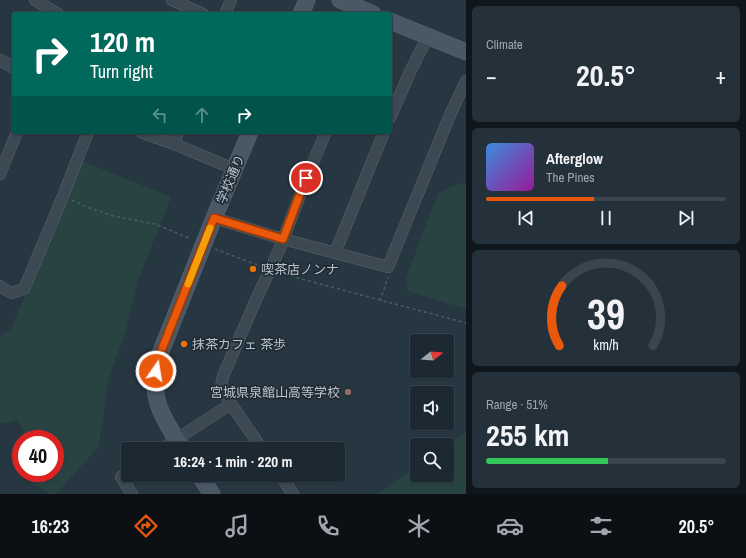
<!DOCTYPE html>
<html lang="en">
<head>
<meta charset="utf-8">
<style>
  body { margin:0; font-family:"Archivo Narrow","Noto Sans JP",sans-serif; background:#25313a; color:#f1f3f6; height:100vh; display:flex; flex-direction:column; font-size:15px; white-space:nowrap }
  * { box-sizing:border-box; margin:0 }
  p { font-size:13px; color:#a0a6ac }
  .icon { flex:none; width:22px; height:22px; fill:none; stroke:currentColor; stroke-width:2; stroke-linecap:round; stroke-linejoin:round }
  .map { position:relative; flex:1; overflow:hidden }
  .details { display:flex; flex-direction:column; gap:6px; padding:6px; background:#10171c; width:280px }
  .details>* { flex:none }
  .hud { position:absolute; left:12px; top:12px; width:380px; height:122px; border-radius:4px; box-shadow:0 1px 3px #0004,0 0 0 1px #3b454d; background:#00695c; color:#fff; overflow:hidden }
  .needle { width:26px; rotate:73deg }
  .controls { position:absolute; left:410px; top:334px; display:grid; gap:8px }
  .controls a { display:grid; place-items:center; width:44px; height:44px; border-radius:4px; background:#1d2932; box-shadow:0 1px 3px #0004,0 0 0 1px #3b454d; font-size:20px }
  .speed { position:absolute; left:12px; top:430px; display:flex; gap:8px; font-size:20px; font-weight:700; text-align:center }
  .speed>* { display:grid; place-content:center; width:52px; height:52px; border-radius:50%; background:#1d2932; box-shadow:0 1px 3px #0004,0 0 0 1px #3b454d; line-height:1 }
  .speed .limit { border:6px solid #d22; background:#fff; color:#111 }
  .pin { position:absolute; display:grid; place-items:center; width:34px; height:34px; color:#fff; margin:-17px; border:2px solid #fff; border-radius:50%; box-shadow:0 1px 4px #0007 }
  .me { position:absolute; width:44px; margin:-22px; rotate:13deg; stroke-linejoin:round; filter:drop-shadow(0 0 3px #0008) }
  .turn { display:flex; align-items:center; gap:14px; height:84px; padding:0 12px; font-size:18px }
  .turn .icon { width:52px; height:52px; stroke-width:2.5 }
  .turn b { display:block; font-size:28px; line-height:34px }
  .lanes { display:flex; align-items:center; height:38px; padding:0 12px; background:#0003; justify-content:center; gap:20px; direction:ltr }
  .lanes .off { opacity:.35 }
  .big { font-size:30px; font-weight:800; line-height:1.1 }
  .details .widget { flex:1; display:flex; flex-direction:column; justify-content:center; gap:6px; min-width:0; padding:0 14px; border-radius:6px; background:#25313a }
  .details .dial { align-items:center; gap:0 }
  .dial svg { height:104px; overflow:visible; fill:none; stroke:#3b454d; stroke-width:7; stroke-linecap:round; text-anchor:middle }
  .dial text { fill:#f1f3f6; stroke:none }
  .song { display:flex; align-items:center; gap:12px }
  .cover { width:48px; height:48px; border-radius:6px; background:linear-gradient(135deg,hsl(210 70% 55%),hsl(300 70% 35%)) }
  .played { height:4px; border-radius:2px; background:linear-gradient(90deg,#ea580c 45%,#3b454d 45%) }
  .keys { display:flex; justify-content:space-around; direction:ltr }
  .heat { display:flex; justify-content:space-between; align-items:center; font-size:22px; direction:ltr }
  .charge { height:6px; border-radius:3px; background:linear-gradient(90deg,#34c759 51%,#3b454d 0) }
  .trip { position:absolute; left:121px; top:442px; width:224px; height:40px; border-radius:4px; background:#1d2932; box-shadow:0 1px 3px #0004,0 0 0 1px #3b454d; font-weight:800; line-height:40px; text-align:center }
  .tab-bar { display:flex; height:64px; justify-content:space-around; align-items:center; background:#0c1014; color:#a0a6ac }
  .tab-bar .icon { width:28px; height:28px }
  .tab-bar .selected { color:#ea580c }
  .tab-bar b { font-size:18px; color:#f1f3f6 }
  main { display:flex; flex:1; min-height:0 }
  .map>svg:first-child { display:block }
</style>
</head>
<body>
<main>
<div class="map">
<svg width="466" height="494" viewBox="0 0 466 494">
  <rect width="100%" height="100%" fill="#273742"/>
  <path fill="#294342" d="M82 161 171 197 138 280 125 332 108 381 99 446 56 494H49L23 477 26 473H55V439H30L16 420 0 424V336L11 329Z
    M460 183 466 185V309L408 291 406 278 438 193Z
    M466 432V494H377L417 466V475H447V446Z"/>
  <g fill="none" stroke-linecap="round" stroke-linejoin="round">
    <g stroke="#5a666f" stroke-width="12">
      <path id="street" d="M35 0 58 14
        M172 0 203 14
        M225 14 231 0
        M0 60 14 68
        M390 118 410 72 428 36
        M141 132 174 144 234 169
        M174 144 178 132
        M0 174 17 132
        M214 218 283 239 388 267 450 115 466 81
        M335 253 384 132
        M0 286 11 293 24 289 63 196 88 132
        M161 449 231 404
        M262 449 231 404 221 387 223 376 255 302 279 250 311 167 326 132
        M128 472 121 477 132 494
        M280 475 293 494"/>
    </g>
    <g stroke="#5a666f" stroke-width="17">
      <path id="secondary" d="M340 0 373 14
        M301 14 307 0
        M390 21 466 52
        M183 449C170 429 155 409 155 384 154 376 157 367 158 359L214 218 250 132
        M199 475 212 494"/>
    </g>
    <path stroke="#485f5e" stroke-width="1.5" stroke-dasharray="3 3" stroke-linecap="butt" d="M72 200 87 207 113 216 155 224 191 239
      M215 249 260 266
      M279 273 466 323
      M380 301 388 277"/>
    <use href="#street" stroke="#3c4852" stroke-width="11"/>
    <use href="#secondary" stroke="#4a5865" stroke-width="16"/>
  </g>
  <g fill="none" stroke-linecap="round" stroke-linejoin="round">
    <g stroke="#983908" stroke-width="10">
      <path id="route" d="M156 371 158 359 214 218 283 239 306 178"/>
    </g>
    <use href="#route" stroke="#ea580c" stroke-width="7"/>
    <path stroke="#f59e0b" stroke-width="7" d="M188 284 210 228"/>
  </g>
  <g fill="#e8710a" stroke="#202d37" stroke-width="1.5">
    <circle cx="253" cy="269" r="4"/>
    <circle cx="184" cy="344" r="4"/>
  </g>
  <circle fill="#8d6e63" stroke="#202d37" stroke-width="1.5" cx="348" cy="392" r="4"/>
  <g text-anchor="middle" stroke-width="3.5" stroke-linejoin="round" paint-order="stroke">
    <g font-size="13" fill="#b9c3cc" stroke="#202d37">
      <text transform="translate(230 179) rotate(-67)" y="5">学校通り</text>
    </g>
    <g font-size="13" fill="#b9c3cc" stroke="#202d37" text-anchor="start">
      <text x="261" y="274">喫茶店ノンナ</text>
      <text x="192" y="349">抹茶カフェ 茶歩</text>
      <text x="340" y="397" text-anchor="end">宮城県泉館山高等学校</text>
    </g>
  </g>
</svg>
<div class="controls">
<a><svg class="needle" viewBox="-14 -14 28 28"><path d="M0-13l5 13h-10z" fill="#e53935"/><path d="M0 13l5-13h-10z" fill="#a0a6ac"/></svg></a>
<a><svg class="icon" aria-label="sound" viewBox="0 0 24 24"><path d="M4 9h4l5-4v14l-5-4H4zM17 9q2 3 0 6"/></svg></a>
<a><svg class="icon" aria-label="search" viewBox="0 0 24 24"><circle cx="10" cy="10" r="6"/><path d="M15 15l6 6"/></svg></a>
</div>
<div class="speed"><div class="limit">40</div></div>
<div class="pin" style="left:306px;top:178px;background:#d93025"><svg class="icon" aria-label="arrive" viewBox="0 0 24 24"><path d="M6 21V4h12l-3 4 3 4H6"/></svg></div>
<svg class="me" style="left:156px;top:371px" viewBox="-20 -20 40 40"><circle r="17" fill="#ea580c" stroke="#fff" stroke-width="3"/><path d="M0-11L8 9 0 5-8 9z" fill="#fff"/></svg>
<div class="trip">16:24 · 1 min · 220 m</div>
<div class="hud">
<div class="turn"><svg class="icon" aria-label="right" viewBox="0 0 24 24"><path d="M7 20v-9h11M14 6l5 5-5 5"/></svg><div><b>120 m</b>Turn right</div></div>
<div class="lanes"><svg class="icon off" aria-label="left" viewBox="0 0 24 24"><path d="M17 20v-9H6M10 6l-5 5 5 5"/></svg><svg class="icon off" aria-label="ahead" viewBox="0 0 24 24"><path d="M12 20V5M6 11l6-6 6 6"/></svg><svg class="icon" aria-label="right" viewBox="0 0 24 24"><path d="M7 20v-9h11M14 6l5 5-5 5"/></svg></div>
</div>
</div>
<section class="details">
<div class="widget"><p>Climate</p>
<div class="heat"><a>−</a><b class="big">20.5°</b><a>+</a></div>
</div>
<div class="widget">
<div class="song"><i class="cover"></i><div><b>Afterglow</b><p>The Pines</p></div></div>
<div class="played"></div>
<div class="keys"><svg class="icon" aria-label="previous" viewBox="0 0 24 24"><path d="M18 5L8 12l10 7zM5 5v14"/></svg><svg class="icon" aria-label="pause" viewBox="0 0 24 24"><path d="M8 5v14M16 5v14"/></svg><svg class="icon" aria-label="next" viewBox="0 0 24 24"><path d="M6 5l10 7-10 7zM19 5v14"/></svg></div>
</div>
<div class="widget dial"><svg viewBox="0 0 100 80">
<path d="M14 69A42 42 0 1 1 86 69"/>
<path d="M14 69A42 42 0 0 1 16 23" stroke="#ea580c"/>
<text x="50" y="56" font-size="32" font-weight="700">39</text>
<text x="50" y="72" font-size="11">km/h</text>
</svg></div>
<div class="widget"><p>Range · 51%</p><b class="big">255 km</b><div class="charge"></div></div>
</section>
</main>
<nav class="tab-bar">
<b>16:23</b>
<svg class="icon selected" aria-label="directions" viewBox="0 0 24 24"><path d="M12 3l9 9-9 9-9-9zM9 14v-3h6M13 9l2 2-2 2"/></svg>
<svg class="icon" aria-label="music" viewBox="0 0 24 24"><path d="M9 18V5l10-2v13"/><circle cx="6" cy="18" r="3"/><circle cx="16" cy="16" r="3"/></svg>
<svg class="icon" aria-label="phone" viewBox="0 0 24 24"><path d="M5 4h4l2 5-3 2q2 4 5 5l2-3 5 2v4C11 20 4 13 5 4z"/></svg>
<svg class="icon" aria-label="climate" viewBox="0 0 24 24"><path d="M12 3v18M4 7l16 10M4 17L20 7"/></svg>
<svg class="icon" aria-label="car" viewBox="0 0 24 24"><path d="M5 17H2v-5l4-1 3-4h7l3 4 3 1v5h-3M9 17h6M6 11h13"/><circle cx="7" cy="17" r="2"/><circle cx="17" cy="17" r="2"/></svg>
<svg class="icon" aria-label="filters" viewBox="0 0 24 24"><path d="M4 7h16M4 17h16"/><circle cx="9" cy="7" r="2"/><circle cx="15" cy="17" r="2"/></svg>
<b>20.5°</b>
</nav>
</body>
</html>
